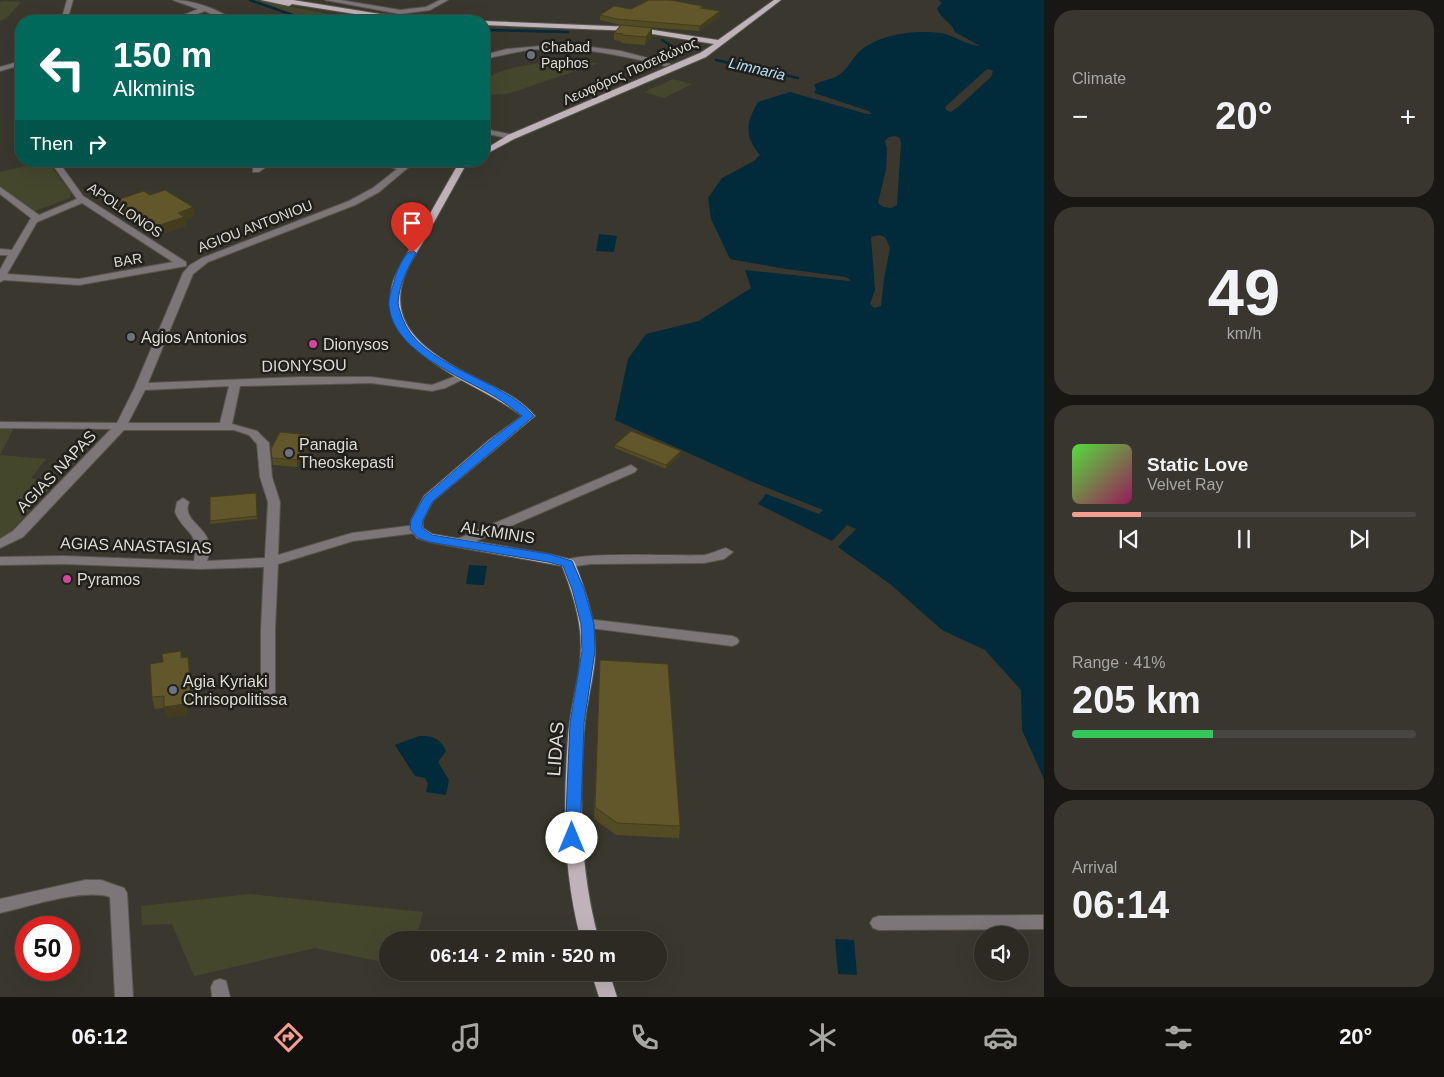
<!DOCTYPE html>
<html lang="en">
<head>
<meta charset="utf-8">
<style>
  body { margin:0; font-family:Helvetica,sans-serif; background:#38362f; color:#f1f3f6; height:100vh; display:flex; flex-direction:column; font-size:19px; white-space:nowrap }
  * { box-sizing:border-box; margin:0 }
  p { font-size:16px; color:#a6a7a5 }
  .icon { flex:none; width:28px; height:28px; fill:none; stroke:currentColor; stroke-width:2; stroke-linecap:round; stroke-linejoin:round }
  .map { position:relative; flex:1; overflow:hidden }
  .panel { display:flex; flex-direction:column; gap:10px; padding:10px; background:#181713; width:400px }
  .panel>* { flex:none }
  .guide { position:absolute; left:15px; top:15px; width:475px; height:152px; border-radius:20px; box-shadow:0 5px 20px #0002,0 0 0 1px #484640; background:#00695c; color:#fff; overflow:hidden }
  .fabs { position:absolute; left:974px; top:926px; display:grid; gap:10px }
  .fabs a { display:grid; place-items:center; width:55px; height:55px; border-radius:50%; background:#2c2a22; box-shadow:0 5px 20px #0002,0 0 0 1px #484640; font-size:25px }
  .speed { position:absolute; left:15px; top:916px; display:flex; gap:10px; font-size:25px; font-weight:700; text-align:center }
  .speed>* { display:grid; place-content:center; width:65px; height:65px; border-radius:50%; background:#2c2a22; box-shadow:0 5px 20px #0002,0 0 0 1px #484640; line-height:1 }
  .speed .limit { border:8px solid #d22; background:#fff; color:#111 }
  .pin { position:absolute; display:grid; place-items:center; width:42px; height:42px; color:#fff; margin:-51px -21px; border-radius:50% 50% 50% 0; rotate:-45deg; box-shadow:0 0 5px #0007 }
  .pin .icon { rotate:45deg }
  .me { position:absolute; width:55px; margin:-28px; rotate:0deg; stroke-linejoin:round; filter:drop-shadow(0 0 4px #0008) }
  .turn { display:flex; align-items:center; gap:18px; height:105px; padding:0 15px; font-size:22px }
  .turn .icon { width:65px; height:65px; stroke-width:2.5 }
  .turn b { display:block; font-size:35px; line-height:42px }
  .then { display:flex; align-items:center; height:48px; padding:0 15px; background:#0003; gap:10px; font-size:19px }
  .big { font-size:38px; font-weight:600; line-height:1.1 }
  .panel .tile { flex:1; display:flex; flex-direction:column; justify-content:center; gap:8px; min-width:0; padding:0 18px; border-radius:20px; background:#38362f }
  .panel .dial { align-items:center; gap:0 }
  .dial b { font-size:65px; line-height:1 }
  .song { display:flex; align-items:center; gap:15px }
  .cover { width:60px; height:60px; border-radius:8px; background:linear-gradient(135deg,hsl(110 70% 55%),hsl(330 70% 35%)) }
  .played { height:5px; border-radius:2px; background:linear-gradient(90deg,#f59d8f 20%,#484640 20%) }
  .keys { display:flex; justify-content:space-around; direction:ltr }
  .heat { display:flex; justify-content:space-between; align-items:center; font-size:28px; direction:ltr }
  .charge { height:8px; border-radius:4px; background:linear-gradient(90deg,#34c759 41%,#484640 0) }
  .trip { position:absolute; left:379px; top:931px; width:288px; height:50px; border-radius:25px; background:#2c2a22; box-shadow:0 5px 20px #0002,0 0 0 1px #484640; font-weight:600; line-height:50px; text-align:center }
  .tabs { display:flex; height:80px; justify-content:space-around; align-items:center; background:#12110e; color:#a6a7a5 }
  .tabs .icon { width:35px; height:35px }
  .tabs .current { color:#f59d8f }
  .tabs b { font-size:22px; color:#f1f3f6 }
  main { display:flex; flex:1; min-height:0 }
  .map>svg:first-child { display:block }
</style>
</head>
<body>
<main>
<div class="map">
<svg width="1044" height="997" viewBox="0 0 1044 997">
  <rect width="100%" height="100%" fill="#3a382e"/>
  <path fill="#45472d" d="M247 0H256L365 21H309Z
    M4 1 21 2 7 18 0 21V2Z
    M556 61 599 63 507 94 484 95V80C505 66 531 65 556 61Z
    M673 79 692 84 664 98 644 92Z
    M47 161 71 193 70 198 35 211 0 186V172Z
    M0 428H14L0 455 46 459 31 478 54 484 5 538H0Z
    M250 894 423 912 416 940H388L387 963 315 948 194 976 172 924 142 925 141 906Z"/>
  <path fill="#012a3a" d="M938 0H1044V779L1022 730 1021 690 985 650 942 630 890 584 838 547 856 529 847 525 832 541 758 504 766 494 819 514 823 510 755 483 615 420 628 359 646 334 699 321 751 288 745 270 849 281 851 280 846 277 786 269 730 259 711 219 708 198 722 178 754 161 760 155C744 136 746 123 758 102L790 92 867 114H872L869 111 814 93 816 89 814 85C822 80 831 80 839 75 846 71 853 58 859 52 879 34 914 30 940 33 954 35 966 45 980 46L955 32C952 22 940 19 937 8L942 3Z
    M599 234 617 236 614 252 596 251Z
    M469 565 487 566 484 585 466 584Z
    M419 736C433 736 440 738 446 751L438 762 449 780 446 795 426 792 428 784 425 778 415 776 395 745Z
    M835 939 854 940 857 975 838 974Z"/>
  <path fill="#3a382e" d="M989 69 993 71 991 77 958 107 951 112 946 110 945 107 986 70Z
    M895 136 900 138 901 143 897 205 891 208 884 207 878 203 886 169 887 149 885 141 889 137Z
    M879 235 885 237 890 248 884 279 881 306 874 308 870 304 875 290 871 237Z"/>
  <g fill="none" stroke-linecap="round" stroke-linejoin="round">
    <path stroke="#012a3a" stroke-width="2.5" d="M250 0 310 21
      M484 30 568 32
      M662 40 678 50
      M716 60 798 78"/>
    <g stroke="#57554c" stroke-width="2">
      <path id="minor" d="M67 0H73L67 21H61Z
        M173 0C192 0 219 9 234 21H226L205 11 179 21H170L198 9Z
        M325 0H340L400 10 426 7 440 0H448L430 10 400 14Z
        M552 45H575L621 51 670 64 666 66C621 55 575 45 529 50 514 52 499 56 484 59V55L507 49Z
        M21 61V65L0 71V67Z
        M484 129 514 135 515 137 511 139 484 133Z
        M50 161H58L83 196 186 262V266L79 285 4 280 0 282V270L8 255H0V249L12 250 31 218 0 194V187L39 215 77 199ZM82 203 173 262 79 279 7 274 37 222Z
        M264 161H274L259 172H253V168Z
        M370 161H386L402 165 406 161H416L379 192 355 205 208 262 193 274 148 383 300 377H371L432 385 464 373 470 376 445 388 432 391 371 383 240 386 232 424 257 431 269 443 272 477 280 502 278 555 352 533 416 525 422 529 416 533 353 541 278 564 275 629V696L273 700 268 701 263 700 261 696V629L264 567 200 569 64 564 0 565V557L64 556 194 561C200 530 185 535 175 512L177 502 183 498 189 502C182 519 203 525 208 540 211 547 209 554 207 561L265 558 268 502 260 477 257 444 249 435 234 430H124L23 537 0 548V539L13 531 111 429 0 428V422L117 423 135 387 183 273 190 265 202 258 349 201 373 188 397 169ZM229 386 220 423H128L145 390Z
        M631 465 637 469 635 472 465 546H455L453 543 455 540Z
        M726 548 733 552 724 559 704 563 591 564 568 567 561 563C571 550 682 557 704 555 712 554 718 550 726 548Z
        M587 619 732 636 737 638 739 641 737 644 732 646 582 627 580 624 582 621Z
        M85 880H101L124 888 127 893 133 997H115L110 897C83 888 28 907 0 913V899Z
        M1043 915V929L879 930 873 928 870 923 873 918 879 916Z
        M220 979 226 981 230 997H212L211 987 214 981Z"/>
    </g>
    <g stroke="#57554c" stroke-width="2">
      <path id="major" d="M261 0H293L380 14 445 19 448 21 380 18 292 4 289 6Z
        M774 0H781L706 57 514 139 484 155V150L508 135 700 53 714 44 634 31 484 25 483 21 634 27 718 40Z
        M460 161H468C453 188 438 215 423 242 417 252 409 264 405 275 386 324 426 351 464 372 487 384 518 395 535 416L433 501 423 520V528L432 534 549 554 573 560 575 563C587 594 597 625 595 658 593 684 585 708 584 733 579 803 580 872 599 940H581C563 873 563 806 568 737 570 711 577 687 580 662 584 628 574 597 562 566L429 542 417 538 410 529 411 520 424 496 489 440 522 416C494 395 462 383 434 363 404 342 379 312 396 274 401 262 410 250 416 238 431 212 445 187 460 161Z
        M591 972H609L617 997H599Z"/>
    </g>
    <use href="#minor" fill="#7c7679" fill-rule="evenodd"/>
    <use href="#major" fill="#bfb3b9" fill-rule="evenodd"/>
  </g>
  <path fill="#534b24" d="M703 6V8L720 16 699 31 621 25 652 28V36L645 45 621 43V41L614 40V33L621 25 600 20V15L631 9Z
    M150 195 193 207 195 216 185 220 186 226 159 235 119 209 117 200Z
    M310 442 297 467 273 465 272 458Z
    M615 445 681 451V455L666 469 615 448Z
    M256 496 257 519 210 524V521Z
    M181 651 182 658 188 657 190 669 193 704 186 706 187 715 167 718 164 708 155 709 152 697 163 662Z
    M600 660 680 826 679 838 616 835 594 819Z"/>
  <path fill="#443d1d" d="M720 11V16L699 31 700 26Z
    M652 28V36L645 45 646 37Z
    M193 207 195 216 185 220 186 226 159 235 157 226 178 213Z
    M309 435 310 442 297 467V460Z
    M681 451V455L666 469V465Z
    M188 657 190 669 193 704 186 706 187 715 167 718 164 707 183 694Z"/>
  <path fill="#61572a" stroke="#443d1d" d="M649 0H670L703 6 700 8 720 11 700 26 617 19 600 15 614 6 631 9Z
    M621 25 652 28 646 37 622 35 623 34 614 33Z
    M165 190 193 207 178 213 184 217 157 226 117 200 144 191 150 195Z
    M631 431 681 451 666 465 615 445Z
    M280 432 309 435 297 460 272 458 271 449Z
    M256 493 257 516 210 521V497Z
    M181 651V658L188 657 191 693 183 694 184 704 164 707V696L152 697 150 664 163 662 162 654Z
    M600 660 668 664 680 826 617 823 595 807Z"/>
  <path fill="#1a73e8" stroke="#114b97" d="M412 250 416 253C408 268 399 284 398 303 398 307 401 313 402 317 419 367 502 378 534 416L433 501 423 520 422 528 432 535 549 554 572 561 584 589 594 624 595 651 584 723 580 838 578 842 572 843 567 842 565 838 570 723 582 651 581 624 572 589 563 566 548 562 429 542 418 538 410 529 411 520 424 497 489 441 522 416C513 409 504 402 494 396 460 376 392 351 389 305 388 298 392 289 394 282 395 274 404 253 412 250Z"/>
  <g fill="#6b7280" stroke="#201f1b" stroke-width="2">
    <circle cx="531" cy="55" r="5"/>
    <circle cx="131" cy="337" r="5"/>
    <circle cx="289" cy="453" r="5"/>
    <circle cx="173" cy="690" r="5"/>
  </g>
  <g fill="#d1479c" stroke="#201f1b" stroke-width="2">
    <circle cx="313" cy="344" r="5"/>
    <circle cx="67" cy="579" r="5"/>
  </g>
  <g text-anchor="middle" stroke-width="5" stroke-linejoin="round" paint-order="stroke">
    <g font-size="14" fill="#dbdad3" stroke="#201f1b" text-anchor="start">
      <text x="541" y="52">Chabad<tspan x="541" dy="16">Paphos</tspan></text>
    </g>
    <g font-size="14" fill="#dbdad3" stroke="#201f1b">
      <text transform="translate(630 71) rotate(-24)" y="5">Λεωφόρος Ποσειδώνος</text>
      <text transform="translate(125 210) rotate(34)" y="5">APOLLONOS</text>
      <text transform="translate(255 226) rotate(-21)" y="5">AGIOU ANTONIOU</text>
      <text transform="translate(128 260) rotate(-9)" y="5">BAR</text>
    </g>
    <g font-size="15" font-style="italic" fill="#b2e0f6" stroke="#201f1b">
      <text transform="translate(757 69) rotate(13)" y="5">Limnaria</text>
    </g>
    <g font-size="16" fill="#dbdad3" stroke="#201f1b" text-anchor="start">
      <text x="141" y="343">Agios Antonios</text>
      <text x="323" y="350">Dionysos</text>
      <text x="299" y="450">Panagia<tspan x="299" dy="18">Theoskepasti</tspan></text>
      <text x="77" y="585">Pyramos</text>
      <text x="183" y="687">Agia Kyriaki<tspan x="183" dy="18">Chrisopolitissa</tspan></text>
    </g>
    <g font-size="16" fill="#dbdad3" stroke="#201f1b">
      <text transform="translate(304 365) rotate(-1)" y="6">DIONYSOU</text>
      <text transform="translate(56 471) rotate(-46)" y="6">AGIAS NAPAS</text>
      <text transform="translate(498 532) rotate(9)" y="6">ALKMINIS</text>
      <text transform="translate(136 545) rotate(2)" y="6">AGIAS ANASTASIAS</text>
    </g>
    <g font-size="19" fill="#dbdad3" stroke="#201f1b">
      <text transform="translate(555 749) rotate(-86)" y="7">LIDAS</text>
    </g>
  </g>
</svg>
<div class="fabs">
<a><svg class="icon" aria-label="sound" viewBox="0 0 24 24"><path d="M4 9h4l5-4v14l-5-4H4zM17 9q2 3 0 6"/></svg></a>
</div>
<div class="speed"><div class="limit">50</div></div>
<div class="pin" style="left:412px;top:253px;background:#d93025"><svg class="icon" aria-label="arrive" viewBox="0 0 24 24"><path d="M6 21V4h12l-3 4 3 4H6"/></svg></div>
<svg class="me" style="left:572px;top:838px" viewBox="-20 -20 40 40"><circle r="19" fill="#fff"/><path d="M0-13L10 11 0 6-10 11z" fill="#1a73e8"/></svg>
<div class="trip">06:14 · 2 min · 520 m</div>
<div class="guide">
<div class="turn"><svg class="icon" aria-label="left" viewBox="0 0 24 24"><path d="M17 20v-9H6M10 6l-5 5 5 5"/></svg><div><b>150 m</b>Alkminis</div></div>
<div class="then">Then<svg class="icon" aria-label="right" viewBox="0 0 24 24"><path d="M7 20v-9h11M14 6l5 5-5 5"/></svg></div>
</div>
</div>
<section class="panel">
<div class="tile"><p>Climate</p>
<div class="heat"><a>−</a><b class="big">20°</b><a>+</a></div>
</div>
<div class="tile dial"><b>49</b><p>km/h</p></div>
<div class="tile">
<div class="song"><i class="cover"></i><div><b>Static Love</b><p>Velvet Ray</p></div></div>
<div class="played"></div>
<div class="keys"><svg class="icon" aria-label="previous" viewBox="0 0 24 24"><path d="M18 5L8 12l10 7zM5 5v14"/></svg><svg class="icon" aria-label="pause" viewBox="0 0 24 24"><path d="M8 5v14M16 5v14"/></svg><svg class="icon" aria-label="next" viewBox="0 0 24 24"><path d="M6 5l10 7-10 7zM19 5v14"/></svg></div>
</div>
<div class="tile"><p>Range · 41%</p><b class="big">205 km</b><div class="charge"></div></div>
<div class="tile"><p>Arrival</p><b class="big">06:14</b></div>
</section>
</main>
<nav class="tabs">
<b>06:12</b>
<svg class="icon current" aria-label="directions" viewBox="0 0 24 24"><path d="M12 3l9 9-9 9-9-9zM9 14v-3h6M13 9l2 2-2 2"/></svg>
<svg class="icon" aria-label="music" viewBox="0 0 24 24"><path d="M9 18V5l10-2v13"/><circle cx="6" cy="18" r="3"/><circle cx="16" cy="16" r="3"/></svg>
<svg class="icon" aria-label="phone" viewBox="0 0 24 24"><path d="M5 4h4l2 5-3 2q2 4 5 5l2-3 5 2v4C11 20 4 13 5 4z"/></svg>
<svg class="icon" aria-label="climate" viewBox="0 0 24 24"><path d="M12 3v18M4 7l16 10M4 17L20 7"/></svg>
<svg class="icon" aria-label="car" viewBox="0 0 24 24"><path d="M5 17H2v-5l4-1 3-4h7l3 4 3 1v5h-3M9 17h6M6 11h13"/><circle cx="7" cy="17" r="2"/><circle cx="17" cy="17" r="2"/></svg>
<svg class="icon" aria-label="filters" viewBox="0 0 24 24"><path d="M4 7h16M4 17h16"/><circle cx="9" cy="7" r="2"/><circle cx="15" cy="17" r="2"/></svg>
<b>20°</b>
</nav>
</body>
</html>
